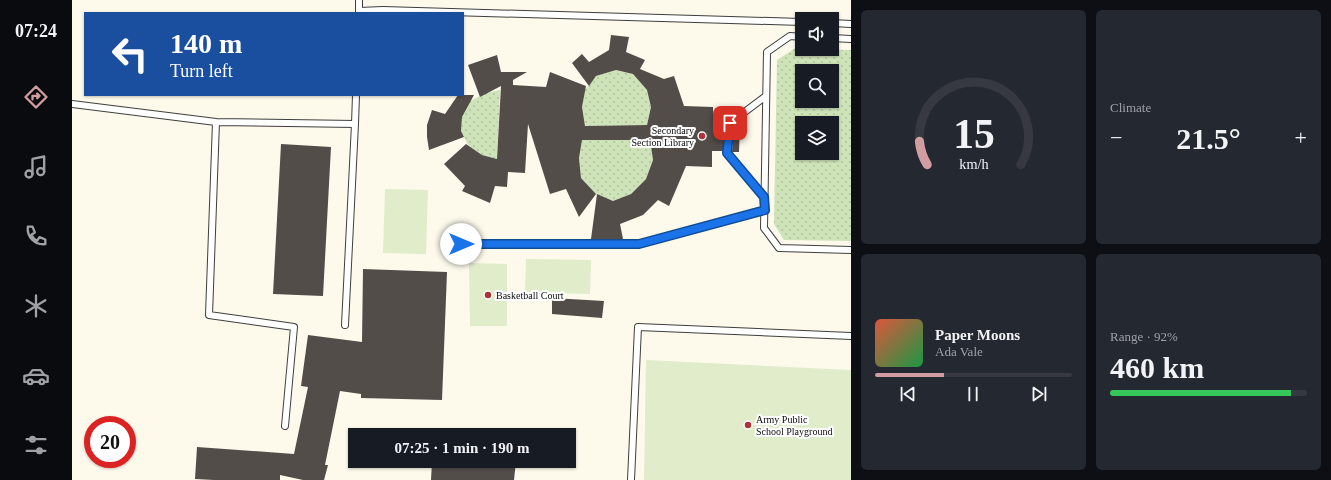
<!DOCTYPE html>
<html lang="en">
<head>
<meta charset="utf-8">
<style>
  body { margin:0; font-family:"Times New Roman",serif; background:#242831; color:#f1f3f6; height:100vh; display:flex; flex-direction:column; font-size:15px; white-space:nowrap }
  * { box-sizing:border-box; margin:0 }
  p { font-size:13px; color:#9ea1a6 }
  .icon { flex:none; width:22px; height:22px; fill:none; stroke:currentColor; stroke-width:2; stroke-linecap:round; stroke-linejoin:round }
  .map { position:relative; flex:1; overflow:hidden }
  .panel { display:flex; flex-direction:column; gap:10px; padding:10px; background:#0d0f14; width:480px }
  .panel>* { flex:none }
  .guide { position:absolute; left:12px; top:12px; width:380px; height:84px; border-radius:0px; box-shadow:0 1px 3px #0004; background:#1a4fa0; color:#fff; overflow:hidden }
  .tools { position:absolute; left:723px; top:12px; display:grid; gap:8px }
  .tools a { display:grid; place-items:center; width:44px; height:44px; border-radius:0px; background:#171b24; box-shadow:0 1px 3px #0004; font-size:20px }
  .speed { position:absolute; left:12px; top:416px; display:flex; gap:8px; font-size:20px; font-weight:700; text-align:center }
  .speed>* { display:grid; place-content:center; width:52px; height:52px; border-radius:50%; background:#171b24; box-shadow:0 1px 3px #0004; line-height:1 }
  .speed .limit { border:6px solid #d22; background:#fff; color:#111 }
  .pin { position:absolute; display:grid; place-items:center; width:34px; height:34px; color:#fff; margin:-17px; border-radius:8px; box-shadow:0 2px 6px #0006 }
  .me { position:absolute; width:44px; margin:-22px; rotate:90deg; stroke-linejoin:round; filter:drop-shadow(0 0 3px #0008) }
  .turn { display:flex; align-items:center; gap:14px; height:84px; padding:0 20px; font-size:18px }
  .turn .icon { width:52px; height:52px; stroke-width:2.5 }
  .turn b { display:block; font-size:28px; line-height:34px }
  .big { font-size:30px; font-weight:800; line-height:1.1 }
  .panel .widget { flex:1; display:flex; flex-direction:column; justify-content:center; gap:6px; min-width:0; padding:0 14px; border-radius:6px; background:#242831 }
  .panel .dial { align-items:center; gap:0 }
  .dial svg { height:104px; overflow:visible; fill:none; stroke:#363941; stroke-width:7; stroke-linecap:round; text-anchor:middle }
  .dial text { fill:#f1f3f6; stroke:none }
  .song { display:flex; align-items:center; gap:12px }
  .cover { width:48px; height:48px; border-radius:6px; background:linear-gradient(135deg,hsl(10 70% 55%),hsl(140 70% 35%)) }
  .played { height:4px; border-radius:2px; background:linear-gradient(90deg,#d29da1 35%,#363941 35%) }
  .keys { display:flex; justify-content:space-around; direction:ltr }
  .heat { display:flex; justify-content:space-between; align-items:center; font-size:22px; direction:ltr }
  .charge { height:6px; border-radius:3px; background:linear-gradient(90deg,#34c759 92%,#363941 0) }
  .panel .tiles { flex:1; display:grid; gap:10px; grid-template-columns:repeat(2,1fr) }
  .trip { position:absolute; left:276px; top:428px; width:228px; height:40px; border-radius:0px; background:#171b24; box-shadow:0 1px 3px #0004; font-weight:800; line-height:40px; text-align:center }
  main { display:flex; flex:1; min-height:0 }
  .menu { display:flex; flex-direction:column; width:72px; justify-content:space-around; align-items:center; background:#090b0e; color:#9ea1a6 }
  .menu .icon { width:28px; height:28px }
  .menu .current { color:#d29da1 }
  .menu b { font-size:18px; color:#f1f3f6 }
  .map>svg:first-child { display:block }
</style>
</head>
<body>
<main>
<nav class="menu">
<b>07:24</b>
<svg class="icon current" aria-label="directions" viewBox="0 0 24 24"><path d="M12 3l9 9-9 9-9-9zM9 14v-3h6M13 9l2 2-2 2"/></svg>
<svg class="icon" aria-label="music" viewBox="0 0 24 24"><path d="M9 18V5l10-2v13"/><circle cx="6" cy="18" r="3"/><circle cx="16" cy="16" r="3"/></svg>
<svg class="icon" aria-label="phone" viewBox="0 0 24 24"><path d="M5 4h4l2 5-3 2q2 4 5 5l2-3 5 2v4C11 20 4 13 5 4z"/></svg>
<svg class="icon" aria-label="climate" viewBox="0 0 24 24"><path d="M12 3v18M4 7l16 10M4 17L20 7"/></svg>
<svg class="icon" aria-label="car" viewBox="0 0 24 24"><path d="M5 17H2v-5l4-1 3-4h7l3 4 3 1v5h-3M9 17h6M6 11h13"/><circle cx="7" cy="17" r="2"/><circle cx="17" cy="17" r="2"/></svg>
<svg class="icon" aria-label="filters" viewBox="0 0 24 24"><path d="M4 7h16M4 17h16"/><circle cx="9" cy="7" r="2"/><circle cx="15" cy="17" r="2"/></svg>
</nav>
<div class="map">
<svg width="779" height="480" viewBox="0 0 779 480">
  <defs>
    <pattern id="green-dots" width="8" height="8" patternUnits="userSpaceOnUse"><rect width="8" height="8" fill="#cfe3b9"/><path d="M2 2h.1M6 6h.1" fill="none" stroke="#b0c19e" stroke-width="1.8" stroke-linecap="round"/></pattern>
  </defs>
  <rect width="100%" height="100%" fill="#fdfaec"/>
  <path fill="url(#green-dots)" fill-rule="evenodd" d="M725 47H730V49L779 50V241L712 240 702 224 705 60ZM730 71H760V101H730ZM730 123H760V153H730Z
    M544 70 561 74 575 90 579 107 575 125 513 126 510 107 513 90 524 76Z
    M428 90 425 159 410 155 396 145 389 131 390 117 398 101 414 93Z
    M510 140H578L581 160 574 179 559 194 541 201 524 194 509 178 507 158Z"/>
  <path fill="#e0ecca" d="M313 189 356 190 354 254 311 253Z
    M454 259 519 260 518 294 453 292Z
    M397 263 435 264V326H398Z
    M574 360 779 370V480H572Z"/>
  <path fill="#534d49" d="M539 35 557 37 554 52 573 60 568 69 592 79 602 76 612 106 641 107V123L653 124 651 151H640V167L614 166 597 206 586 200 571 215 548 224 551 239 549 240 519 239 525 194 541 201 559 194 574 179 581 160 578 140H510L507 158 509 178 524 194 507 217 494 189 478 194 456 124 453 173 436 172 435 187 423 186 418 203 390 191 393 186 372 164 394 144 410 155 425 159 429 86 408 97 396 65 425 55 429 72H455L441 80V85L474 87 478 72 514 86 510 107 513 126 575 125 579 107 575 90 561 74 544 70 524 76 517 86 500 63 510 54 517 62 537 50Z
    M386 95H402L390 117 389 131 392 137 357 150 355 137V125L360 110 373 114Z
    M665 124H668L667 152H660L662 125Z
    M209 144 259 147 251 296 201 294Z
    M291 269 375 272 370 400 289 398V394L268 391 253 465H256L252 480H231L208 475V480H142L123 479 125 447 222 454 236 387 229 386 236 335 290 342Z
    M480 298 532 301 530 318 480 314Z
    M360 461H444L442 480H359Z"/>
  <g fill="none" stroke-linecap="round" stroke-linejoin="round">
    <g stroke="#3e3e3e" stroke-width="8">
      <path id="lane" d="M287 11V0
        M287 13V11L311 10 730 22
        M760 23 779 24
        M730 37 718 36 695 52 692 228 707 248 779 250
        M760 38 779 39
        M0 104 144 122 137 315 222 327 213 426
        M144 122 283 124 284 95
        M692 197 655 153 658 123 694 96
        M374 244H567L693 210
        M273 325 283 124
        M559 480 566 327 779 336"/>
    </g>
    <use href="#lane" stroke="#fff" stroke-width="6"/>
  </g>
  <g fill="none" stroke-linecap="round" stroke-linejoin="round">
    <g stroke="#114b97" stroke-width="10">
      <path id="route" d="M389 244H567L693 210 692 197 655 153 658 123"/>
    </g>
    <use href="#route" stroke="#1a73e8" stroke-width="7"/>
  </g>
  <g fill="#ac3339" stroke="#fff" stroke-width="1.5">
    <circle cx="630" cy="136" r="4"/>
    <circle cx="416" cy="295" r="4"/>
    <circle cx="676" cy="425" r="4"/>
  </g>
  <g text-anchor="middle" stroke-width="4" stroke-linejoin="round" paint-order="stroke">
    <g font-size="10" fill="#0b0b0b" stroke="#fff" text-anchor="start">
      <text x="622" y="134" text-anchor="end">Secondary<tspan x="622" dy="12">Section Library</tspan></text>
      <text x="424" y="299">Basketball Court</text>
      <text x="684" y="423">Army Public<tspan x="684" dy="12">School Playground</tspan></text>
    </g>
  </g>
</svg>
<div class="tools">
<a><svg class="icon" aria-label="sound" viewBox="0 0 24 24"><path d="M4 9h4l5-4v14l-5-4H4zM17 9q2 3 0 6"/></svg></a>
<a><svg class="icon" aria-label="search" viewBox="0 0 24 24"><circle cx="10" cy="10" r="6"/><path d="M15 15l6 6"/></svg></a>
<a><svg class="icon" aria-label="layers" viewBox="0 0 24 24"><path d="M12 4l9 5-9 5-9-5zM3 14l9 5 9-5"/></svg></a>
</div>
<div class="speed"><div class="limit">20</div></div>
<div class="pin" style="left:658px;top:123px;background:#d93025"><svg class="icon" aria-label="arrive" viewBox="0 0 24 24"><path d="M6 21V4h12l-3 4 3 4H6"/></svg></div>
<svg class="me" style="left:389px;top:244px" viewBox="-20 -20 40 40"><circle r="19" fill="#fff"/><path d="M0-13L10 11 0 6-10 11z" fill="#1a73e8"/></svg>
<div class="trip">07:25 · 1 min · 190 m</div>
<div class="guide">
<div class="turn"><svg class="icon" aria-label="left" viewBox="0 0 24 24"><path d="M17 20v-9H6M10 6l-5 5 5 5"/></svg><div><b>140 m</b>Turn left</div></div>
</div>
</div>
<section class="panel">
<div class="tiles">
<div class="widget dial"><svg viewBox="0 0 100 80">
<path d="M14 69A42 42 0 1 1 86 69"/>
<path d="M14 69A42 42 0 0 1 8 51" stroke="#d29da1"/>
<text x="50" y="56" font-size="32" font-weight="700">15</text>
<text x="50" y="72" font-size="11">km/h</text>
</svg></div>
<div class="widget"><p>Climate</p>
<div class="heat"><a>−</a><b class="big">21.5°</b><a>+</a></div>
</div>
<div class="widget">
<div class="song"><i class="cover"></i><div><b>Paper Moons</b><p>Ada Vale</p></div></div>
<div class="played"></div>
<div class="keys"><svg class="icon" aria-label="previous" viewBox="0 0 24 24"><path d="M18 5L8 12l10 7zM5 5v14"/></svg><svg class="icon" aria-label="pause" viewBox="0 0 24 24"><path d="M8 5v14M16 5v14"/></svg><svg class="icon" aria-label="next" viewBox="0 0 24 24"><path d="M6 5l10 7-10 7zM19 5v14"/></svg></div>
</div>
<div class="widget"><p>Range · 92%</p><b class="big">460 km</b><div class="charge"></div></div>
</div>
</section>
</main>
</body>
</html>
